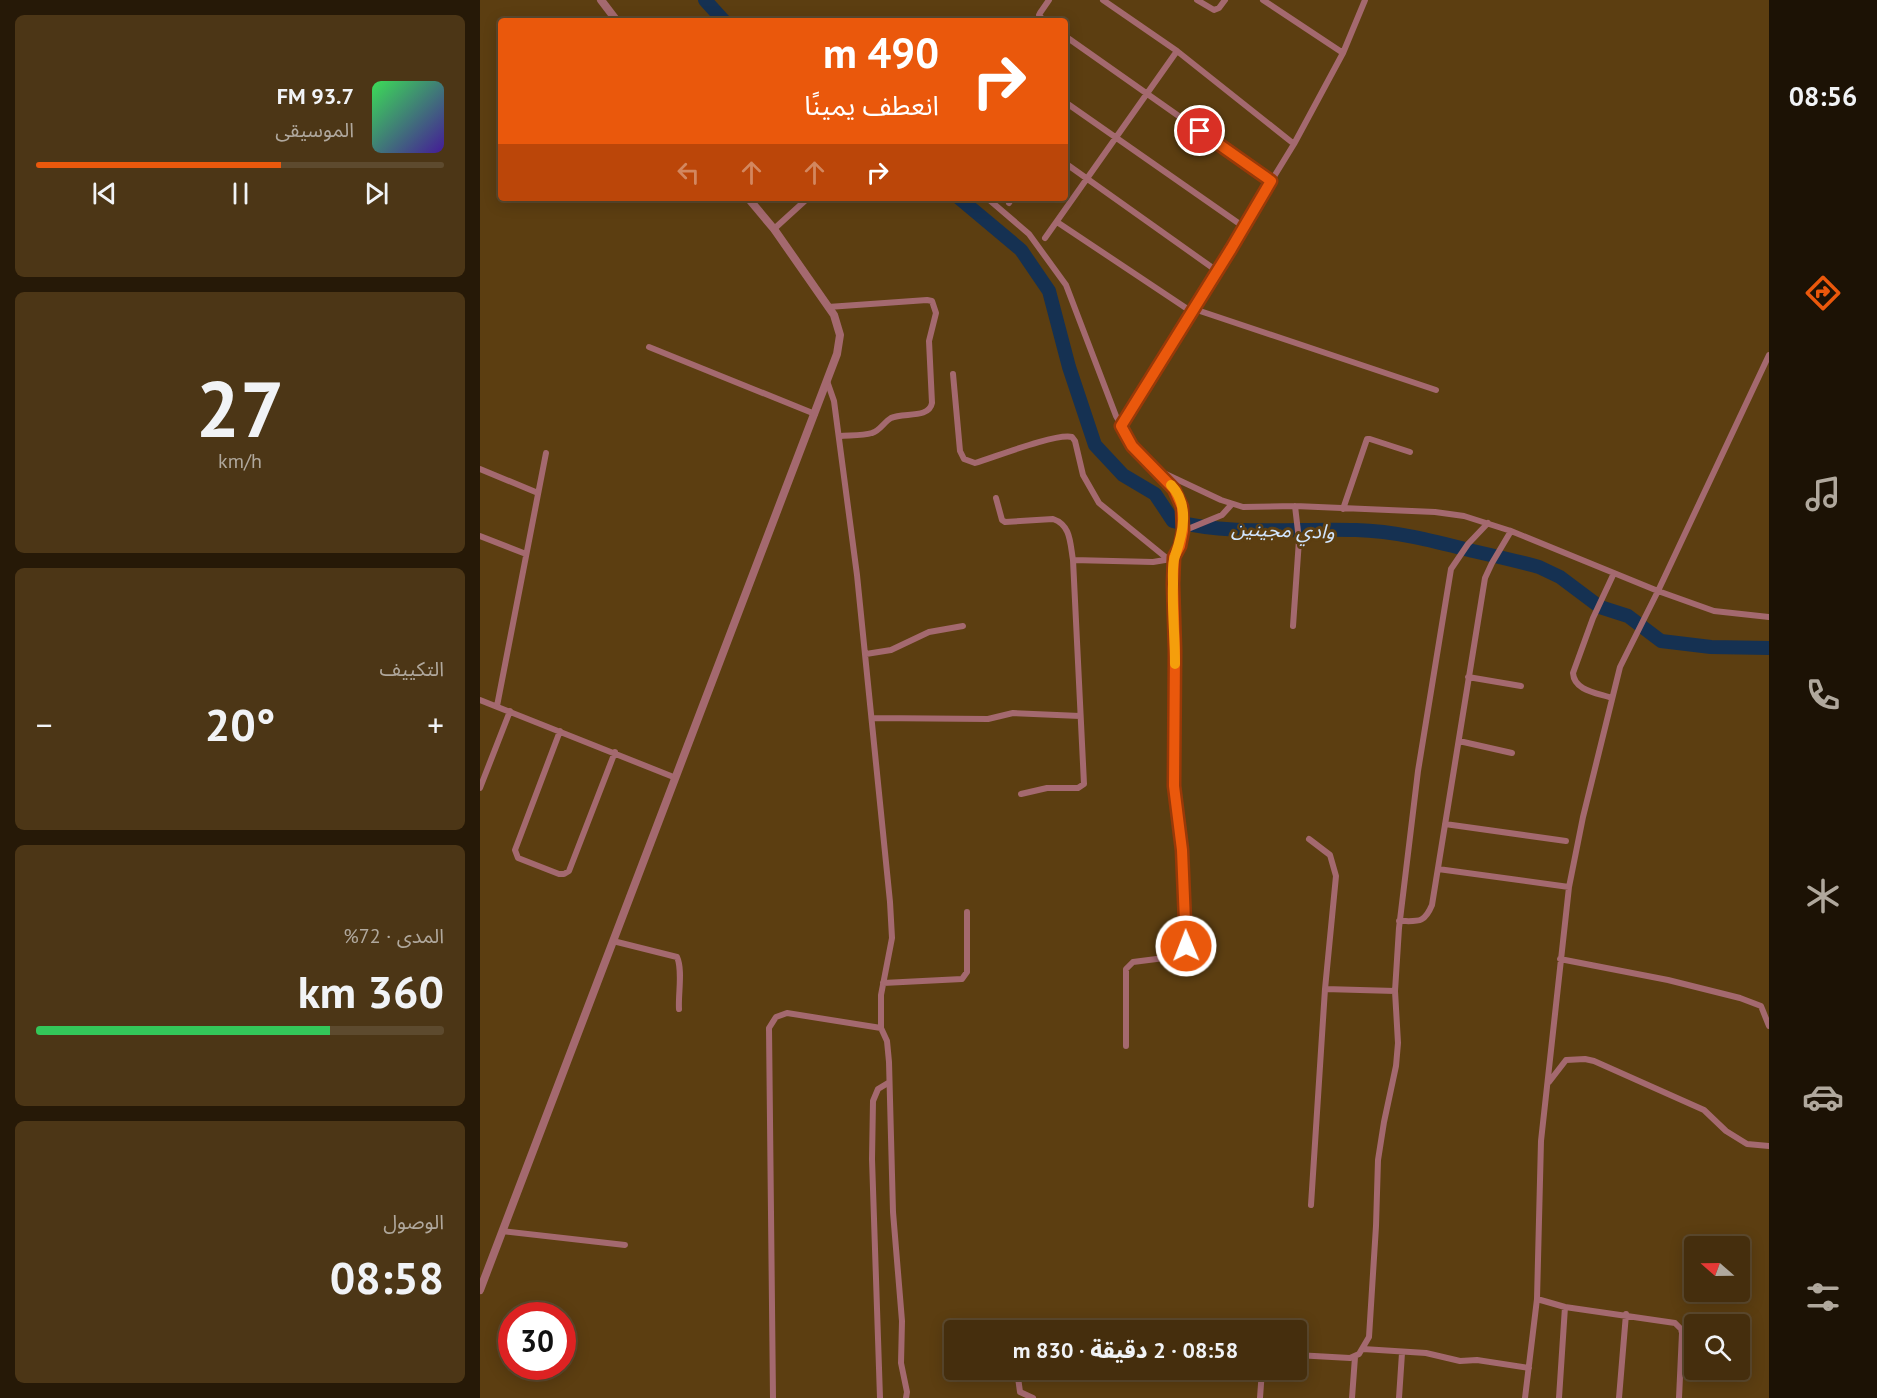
<!DOCTYPE html>
<html lang="ar">
<head>
<meta charset="utf-8">
<style>
  body { margin:0; font-family:"PT Sans","Noto Sans Arabic",sans-serif; background:#4c3616; color:#f1f3f6; direction:rtl; height:100vh; display:flex; flex-direction:column; font-size:22px; white-space:nowrap }
  * { box-sizing:border-box; margin:0 }
  p { font-size:20px; color:#b0a89d }
  .icon { flex:none; width:33px; height:33px; fill:none; stroke:currentColor; stroke-width:2; stroke-linecap:round; stroke-linejoin:round }
  .map { position:relative; flex:1; overflow:hidden; direction:ltr }
  .sheet { display:flex; flex-direction:column; gap:15px; padding:15px; background:#261907; width:480px }
  .sheet>* { flex:none }
  .banner { position:absolute; left:18px; top:18px; width:570px; height:183px; border-radius:6px; box-shadow:0 3px 15px #0003,0 0 0 2px #5d4a2e; direction:rtl; background:#ea580c; color:#fff; overflow:hidden }
  .needle { width:39px; rotate:290deg }
  .fabs { position:absolute; left:1204px; top:1236px; display:grid; gap:12px }
  .fabs a { display:grid; place-items:center; width:66px; height:66px; border-radius:6px; background:#452e0d; box-shadow:0 3px 15px #0003,0 0 0 2px #5d4a2e; font-size:30px }
  .speed { position:absolute; left:18px; top:1302px; display:flex; gap:12px; font-size:30px; font-weight:700; text-align:center }
  .speed>* { display:grid; place-content:center; width:78px; height:78px; border-radius:50%; background:#452e0d; box-shadow:0 3px 15px #0003,0 0 0 2px #5d4a2e; line-height:1 }
  .speed .limit { border:9px solid #d22; background:#fff; color:#111 }
  .pin { position:absolute; display:grid; place-items:center; width:51px; height:51px; color:#fff; margin:-26px; border:3px solid #fff; border-radius:50%; box-shadow:0 2px 6px #0007 }
  .me { position:absolute; width:66px; margin:-33px; rotate:359deg; stroke-linejoin:round; filter:drop-shadow(0 0 4px #0008) }
  .turn { display:flex; align-items:center; gap:21px; height:126px; padding:0 30px; font-size:27px }
  .turn .icon { width:78px; height:78px; stroke-width:2.5 }
  .turn b { display:block; font-size:42px; line-height:51px }
  .lanes { display:flex; align-items:center; height:57px; padding:0 30px; background:#0003; justify-content:center; gap:30px; direction:ltr }
  .lanes .off { opacity:.35 }
  .big { font-size:45px; font-weight:800; line-height:1.1 }
  .sheet .tile { flex:1; display:flex; flex-direction:column; justify-content:center; gap:9px; min-width:0; padding:0 21px; border-radius:9px; background:#4c3616 }
  .sheet .dial { align-items:center; gap:0 }
  .dial b { font-size:78px; line-height:1 }
  .song { display:flex; align-items:center; gap:18px }
  .cover { width:72px; height:72px; border-radius:9px; background:linear-gradient(135deg,hsl(130 70% 55%),hsl(260 70% 35%)) }
  .played { height:6px; border-radius:3px; background:linear-gradient(90deg,#ea580c 60%,#5d4a2e 60%) }
  .keys { display:flex; justify-content:space-around; direction:ltr }
  .heat { display:flex; justify-content:space-between; align-items:center; font-size:33px; direction:ltr }
  .charge { height:9px; border-radius:4px; background:linear-gradient(90deg,#34c759 72%,#5d4a2e 0) }
  .trip { position:absolute; left:464px; top:1320px; width:363px; height:60px; border-radius:6px; background:#452e0d; box-shadow:0 3px 15px #0003,0 0 0 2px #5d4a2e; font-weight:800; line-height:60px; text-align:center; direction:rtl }
  main { display:flex; flex:1; min-height:0 }
  .dock { display:flex; flex-direction:column; width:108px; justify-content:space-around; align-items:center; background:#1c1205; color:#b0a89d }
  .dock .icon { width:42px; height:42px }
  .dock .on { color:#ea580c }
  .dock b { font-size:27px; color:#f1f3f6 }
  .map>svg:first-child { display:block }
</style>
</head>
<body>
<main>
<nav class="dock">
<b>08:56</b>
<svg class="icon on" aria-label="directions" viewBox="0 0 24 24"><path d="M12 3l9 9-9 9-9-9zM9 14v-3h6M13 9l2 2-2 2"/></svg>
<svg class="icon" aria-label="music" viewBox="0 0 24 24"><path d="M9 18V5l10-2v13"/><circle cx="6" cy="18" r="3"/><circle cx="16" cy="16" r="3"/></svg>
<svg class="icon" aria-label="phone" viewBox="0 0 24 24"><path d="M5 4h4l2 5-3 2q2 4 5 5l2-3 5 2v4C11 20 4 13 5 4z"/></svg>
<svg class="icon" aria-label="climate" viewBox="0 0 24 24"><path d="M12 3v18M4 7l16 10M4 17L20 7"/></svg>
<svg class="icon" aria-label="car" viewBox="0 0 24 24"><path d="M5 17H2v-5l4-1 3-4h7l3 4 3 1v5h-3M9 17h6M6 11h13"/><circle cx="7" cy="17" r="2"/><circle cx="17" cy="17" r="2"/></svg>
<svg class="icon" aria-label="filters" viewBox="0 0 24 24"><path d="M4 7h16M4 17h16"/><circle cx="9" cy="7" r="2"/><circle cx="15" cy="17" r="2"/></svg>
</nav>
<div class="map">
<svg width="1289" height="1398" viewBox="0 0 1289 1398">
  <rect width="100%" height="100%" fill="#5c3e11"/>
  <g fill="none" stroke-linecap="round" stroke-linejoin="round">
    <path stroke="#153152" stroke-width="14" d="M225 0 244 21
      M479 198 541 250 569 291 589 367 615 445 643 475 675 494 693 521C752 536 816 528 876 530 916 531 954 541 993 551 1015 556 1037 561 1059 567L1080 577 1120 607 1148 616 1181 641 1231 647 1289 648"/>
    <path stroke="#a4696f" stroke-width="6" d="M623 0 697 51 814 144
      M717 0 734 10 739 8 745 0
      M783 0 863 53
      M564 21 559 15 560 13 569 0
      M585 36 791 181
      M585 102 764 227
      M585 163 737 271
      M507 198 549 234 586 285 636 416 653 445 675 469 741 500 763 507 815 506 955 512 984 516 1031 531 1178 591 1289 355
      M529 203 532 198
      M577 222 712 312
      M294 229 328 198
      M565 238 697 51
      M348 307 447 300 452 301 456 313 449 341 452 403C449 419 423 412 411 418 404 422 400 431 392 433 382 436 369 435 359 436
      M714 309 956 390
      M169 347 335 414
      M473 374 480 451 484 459 495 463C515 457 576 433 592 437L595 441 603 475 619 503 689 560
      M347 381 354 401 377 575 410 902 412 938 401 995V1028L407 1041 409 1062 413 1212 422 1321 421 1363 427 1392 426 1398
      M641 426 814 144 863 53 885 0
      M0 469 58 493
      M516 498 522 520 525 522 573 519C591 525 590 543 593 560L604 784 598 788H567L541 794
      M863 509 887 439H890L930 452
      M703 531 742 515 752 504
      M0 536 46 554
      M593 560 673 562 691 559
      M813 626 819 540 815 506
      M386 654 411 650 449 632 483 626
      M988 677 1041 686
      M1132 698C1118 693 1094 691 1093 673L1113 618 1134 573
      M0 700 196 778
      M17 706 66 453
      M392 718 508 719 533 713 600 716
      M80 731 35 850 38 858 79 874H84L89 871 135 752
      M979 741 1032 753
      M0 788 30 711
      M965 824 1086 841
      M829 839 850 855 856 876 845 989 915 991
      M958 869 1089 887
      M919 921C938 921 944 924 952 905L1005 578 1012 563 1031 531
      M133 941 197 957C203 970 198 994 199 1009
      M1080 959 1188 980 1260 998 1281 1006 1289 1026
      M403 983 482 979 487 972V912
      M646 1046V969L653 962 700 956 705 950 707 942 702 850 695 786V651L693 584 694 557 700 546 703 519 698 496 694 489 679 473
      M1069 1082 1086 1060 1105 1059 1114 1061 1224 1110 1246 1131 1267 1144 1289 1146
      M831 1205 845 989
      M22 1231 145 1245
      M1057 1299 1085 1307 1195 1323 1201 1329 1202 1333 1199 1398
      M883 1349 946 1353 980 1361 997 1360 1049 1368
      M816 1355 870 1358 879 1354 889 1337 896 1226 898 1160 904 1122 916 1066 918 1043 915 991 919 928 938 771 971 569 988 544 1008 523
      M537 1370 540 1392 553 1398
      M293 1398 289 1028 296 1017 307 1013 401 1028
      M400 1398 392 1159 393 1101 398 1089 408 1083
      M780 1398 782 1370
      M872 1398 875 1357
      M919 1398 922 1353
      M1045 1398 1057 1299 1061 1141 1089 887 1103 817 1140 667 1178 591 1234 611 1289 617
      M1079 1398 1085 1307
      M1139 1398 1146 1314"/>
    <path stroke="#a4696f" stroke-width="8" d="M121 0 137 21
      M0 1290 357 354 360 335 354 315 294 229 268 198"/>
  </g>
  <g fill="none" stroke-linecap="round" stroke-linejoin="round">
    <g stroke="#983908" stroke-width="15">
      <path id="route" d="M706 946 702 850 694 786 695 651 693 584 694 557 700 546 703 531 702 507 694 489 652 446 641 426 751 249 791 181 720 131"/>
    </g>
    <use href="#route" stroke="#ea580c" stroke-width="10"/>
    <path stroke="#f59e0b" stroke-width="10" d="M691 485C710 505 703 533 695 556 692 564 693 575 693 584 692 610 695 637 695 664"/>
  </g>
  <g text-anchor="middle" stroke-width="6" stroke-linejoin="round" paint-order="stroke">
    <g font-size="20" font-style="italic" fill="#d2e6ff" stroke="#5c3e11">
      <text transform="translate(803 530) rotate(2)" y="7">وادي مجينين</text>
    </g>
  </g>
</svg>
<div class="fabs">
<a><svg class="needle" viewBox="-14 -14 28 28"><path d="M0-13l5 13h-10z" fill="#e53935"/><path d="M0 13l5-13h-10z" fill="#b0a89d"/></svg></a>
<a><svg class="icon" aria-label="search" viewBox="0 0 24 24"><circle cx="10" cy="10" r="6"/><path d="M15 15l6 6"/></svg></a>
</div>
<div class="speed"><div class="limit">30</div></div>
<div class="pin" style="left:720px;top:131px;background:#d93025"><svg class="icon" aria-label="arrive" viewBox="0 0 24 24"><path d="M6 21V4h12l-3 4 3 4H6"/></svg></div>
<svg class="me" style="left:706px;top:946px" viewBox="-20 -20 40 40"><circle r="17" fill="#ea580c" stroke="#fff" stroke-width="3"/><path d="M0-11L8 9 0 5-8 9z" fill="#fff"/></svg>
<div class="trip">08:58 · 2 دقيقة · 830 m</div>
<div class="banner">
<div class="turn"><svg class="icon" aria-label="right" viewBox="0 0 24 24"><path d="M7 20v-9h11M14 6l5 5-5 5"/></svg><div><b>490 m</b>انعطف يمينًا</div></div>
<div class="lanes"><svg class="icon off" aria-label="left" viewBox="0 0 24 24"><path d="M17 20v-9H6M10 6l-5 5 5 5"/></svg><svg class="icon off" aria-label="ahead" viewBox="0 0 24 24"><path d="M12 20V5M6 11l6-6 6 6"/></svg><svg class="icon off" aria-label="ahead" viewBox="0 0 24 24"><path d="M12 20V5M6 11l6-6 6 6"/></svg><svg class="icon" aria-label="right" viewBox="0 0 24 24"><path d="M7 20v-9h11M14 6l5 5-5 5"/></svg></div>
</div>
</div>
<section class="sheet">
<div class="tile">
<div class="song"><i class="cover"></i><div><b>93.7 FM</b><p>الموسيقى</p></div></div>
<div class="played"></div>
<div class="keys"><svg class="icon" aria-label="previous" viewBox="0 0 24 24"><path d="M18 5L8 12l10 7zM5 5v14"/></svg><svg class="icon" aria-label="pause" viewBox="0 0 24 24"><path d="M8 5v14M16 5v14"/></svg><svg class="icon" aria-label="next" viewBox="0 0 24 24"><path d="M6 5l10 7-10 7zM19 5v14"/></svg></div>
</div>
<div class="tile dial"><b>27</b><p>km/h</p></div>
<div class="tile"><p>التكييف</p>
<div class="heat"><a>−</a><b class="big">20°</b><a>+</a></div>
</div>
<div class="tile"><p>المدى · 72%</p><b class="big">360 km</b><div class="charge"></div></div>
<div class="tile"><p>الوصول</p><b class="big">08:58</b></div>
</section>
</main>
</body>
</html>
